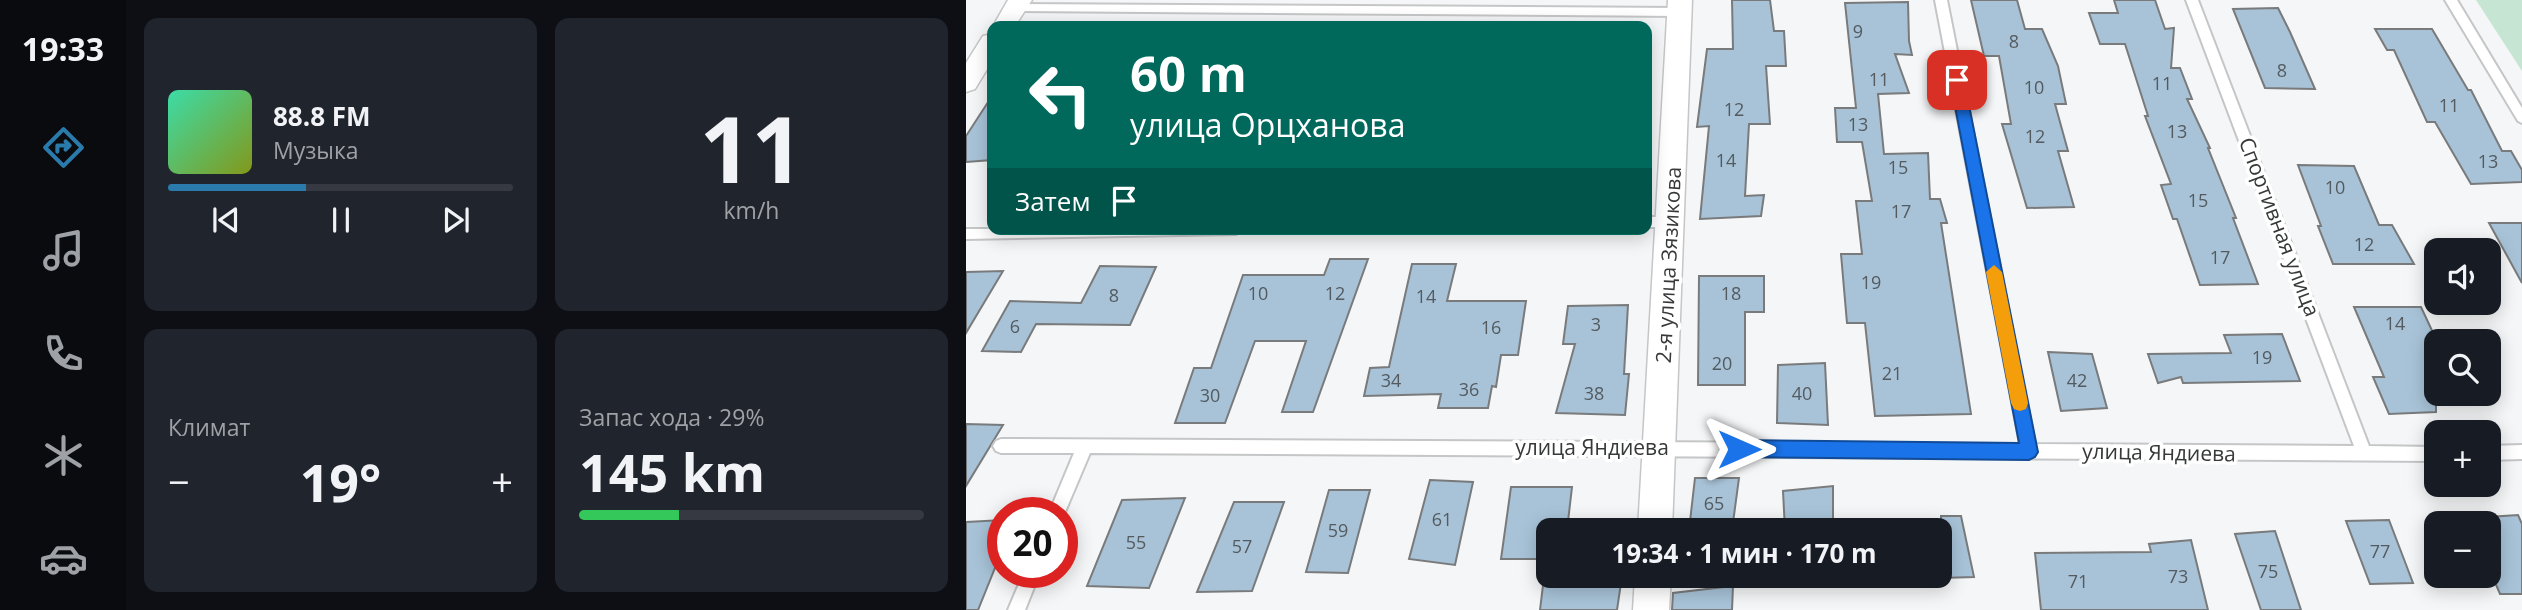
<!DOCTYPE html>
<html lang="ru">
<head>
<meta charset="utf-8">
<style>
  body { margin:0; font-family:"Open Sans",sans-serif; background:#20242c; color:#f1f3f6; height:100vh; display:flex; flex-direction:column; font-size:26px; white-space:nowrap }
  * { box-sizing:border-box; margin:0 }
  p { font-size:23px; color:#9ea1a6 }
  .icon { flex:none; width:38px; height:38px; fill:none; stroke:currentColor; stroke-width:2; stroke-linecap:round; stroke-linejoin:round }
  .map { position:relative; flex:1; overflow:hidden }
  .details { display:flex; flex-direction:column; gap:18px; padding:18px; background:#0d0f14; width:840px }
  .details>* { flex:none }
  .hud { position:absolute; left:21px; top:21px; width:665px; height:214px; border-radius:14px; box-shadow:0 4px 18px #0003; background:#00695c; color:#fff; overflow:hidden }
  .fabs { position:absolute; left:1458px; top:238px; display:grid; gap:14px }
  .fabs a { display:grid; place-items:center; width:77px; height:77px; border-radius:14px; background:#171b24; box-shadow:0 4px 18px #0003; font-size:35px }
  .speed { position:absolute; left:21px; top:497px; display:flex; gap:14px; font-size:35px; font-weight:700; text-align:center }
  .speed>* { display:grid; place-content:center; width:91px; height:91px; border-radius:50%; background:#171b24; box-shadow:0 4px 18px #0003; line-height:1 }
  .speed .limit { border:10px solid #d22; background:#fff; color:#111 }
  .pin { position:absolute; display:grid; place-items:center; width:60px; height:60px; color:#fff; margin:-30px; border-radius:14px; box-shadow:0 4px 10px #0006 }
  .me { position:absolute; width:77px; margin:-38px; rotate:90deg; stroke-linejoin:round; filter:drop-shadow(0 0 5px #0008) }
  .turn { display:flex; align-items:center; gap:24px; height:147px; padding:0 28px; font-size:32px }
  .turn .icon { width:91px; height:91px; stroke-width:2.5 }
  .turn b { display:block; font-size:49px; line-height:60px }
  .then { display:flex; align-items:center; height:66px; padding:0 28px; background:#0003; gap:14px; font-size:26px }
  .big { font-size:52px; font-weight:700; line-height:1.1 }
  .details .widget { flex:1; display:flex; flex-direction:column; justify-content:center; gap:10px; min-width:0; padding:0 24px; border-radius:14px; background:#20242c }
  .details .dial { align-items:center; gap:0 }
  .dial b { font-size:91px; line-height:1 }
  .song { display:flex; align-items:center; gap:21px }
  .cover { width:84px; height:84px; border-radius:10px; background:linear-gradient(135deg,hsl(160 70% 55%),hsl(70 70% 35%)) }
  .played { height:7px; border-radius:4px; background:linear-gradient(90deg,#2a7bac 40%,#363941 40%) }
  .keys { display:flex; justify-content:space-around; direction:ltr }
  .heat { display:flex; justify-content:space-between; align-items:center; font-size:38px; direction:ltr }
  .charge { height:10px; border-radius:5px; background:linear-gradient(90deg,#34c759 29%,#363941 0) }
  .details .tiles { flex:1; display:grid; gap:18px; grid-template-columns:repeat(2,1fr) }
  .trip { position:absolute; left:570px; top:518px; width:416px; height:70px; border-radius:14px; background:#171b24; box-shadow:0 4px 18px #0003; font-weight:700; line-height:70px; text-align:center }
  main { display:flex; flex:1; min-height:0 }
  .tab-bar { display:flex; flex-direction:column; width:126px; justify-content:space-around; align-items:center; background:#090b0e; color:#9ea1a6 }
  .tab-bar .icon { width:49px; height:49px }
  .tab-bar .current { color:#2a7bac }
  .tab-bar b { font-size:32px; color:#f1f3f6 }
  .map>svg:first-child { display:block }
</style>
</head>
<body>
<main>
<nav class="tab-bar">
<b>19:33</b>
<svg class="icon current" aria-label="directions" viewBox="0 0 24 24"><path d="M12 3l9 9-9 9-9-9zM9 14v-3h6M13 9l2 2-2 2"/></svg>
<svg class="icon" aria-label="music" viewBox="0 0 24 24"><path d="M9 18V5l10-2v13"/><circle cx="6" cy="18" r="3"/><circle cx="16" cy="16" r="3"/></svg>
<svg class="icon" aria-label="phone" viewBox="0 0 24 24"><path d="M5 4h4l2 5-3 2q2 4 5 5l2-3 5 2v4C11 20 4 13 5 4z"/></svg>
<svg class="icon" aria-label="climate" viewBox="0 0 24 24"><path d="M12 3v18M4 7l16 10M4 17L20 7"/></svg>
<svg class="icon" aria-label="car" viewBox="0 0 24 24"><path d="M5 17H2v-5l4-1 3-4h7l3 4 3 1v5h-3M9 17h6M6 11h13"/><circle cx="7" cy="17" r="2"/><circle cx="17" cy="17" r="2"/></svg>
</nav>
<section class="details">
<div class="tiles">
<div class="widget">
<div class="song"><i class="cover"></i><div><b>88.8 FM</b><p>Музыка</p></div></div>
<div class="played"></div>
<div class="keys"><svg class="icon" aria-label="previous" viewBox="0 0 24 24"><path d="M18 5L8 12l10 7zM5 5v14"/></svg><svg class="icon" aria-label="pause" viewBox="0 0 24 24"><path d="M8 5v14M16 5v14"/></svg><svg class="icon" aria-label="next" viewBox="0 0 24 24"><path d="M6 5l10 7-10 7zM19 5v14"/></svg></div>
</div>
<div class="widget dial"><b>11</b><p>km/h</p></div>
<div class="widget"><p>Климат</p>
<div class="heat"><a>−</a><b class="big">19°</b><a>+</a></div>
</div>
<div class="widget"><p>Запас хода · 29%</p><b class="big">145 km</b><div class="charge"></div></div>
</div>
</section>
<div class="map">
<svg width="1556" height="610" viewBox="0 0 1556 610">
  <rect width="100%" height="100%" fill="#f5f6f7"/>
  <path fill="#c6e5d3" d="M1510 0H1556V71Z"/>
  <path fill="#a8c3d8" stroke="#797a7b" stroke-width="2" d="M766 0H804L808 31H818L820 66H800L804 124H783L779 196 798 195 795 216 734 219 743 126 731 127 741 49H767Z
    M1005 0H1051L1059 29H1076L1092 66 1100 104H1089L1102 151H1092L1108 207 1061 208 1036 124H1045L1033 56H1018Z
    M1148 0H1189L1199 29 1208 28 1205 68H1214L1226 99H1221L1244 148H1242L1270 218H1267L1292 284 1234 285 1211 219H1207L1195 185 1205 184 1179 116H1182L1159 44H1134L1123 13H1152Z
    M942 2 943 41 946 55 929 54 943 93 912 94 918 154 962 153 964 199H974L981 223H975L1005 414 909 416 899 323H881L875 254H896L890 201H906L896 142H871L869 108H890L879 3Z
    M1312 8 1324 32 1349 89 1299 88 1267 9Z
    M1409 29H1466L1502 90H1505L1536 151H1545L1556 170V182L1505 184 1469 122H1461L1428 50H1421Z
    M26 96V160L0 162V136Z
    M1332 165 1388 166 1413 225H1426L1448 264H1367L1352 226H1355Z
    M1523 223H1556V283Z
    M364 259H402L347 412H316L340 341H289L259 423H209L228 368H245L277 275H358Z
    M446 264H490L481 301H560L552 355H535L530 387 526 386 522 408H472L475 394 398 396 404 368 423 367Z
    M134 266 190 267 164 325 70 324 55 352 16 351 44 301 115 303Z
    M37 271 0 333V272Z
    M733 276H798V312H779V385H732Z
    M662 305 658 374H663L659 415 590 413 609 344H597L602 306Z
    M1388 307H1455L1470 339V412L1423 414 1407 377H1418Z
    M1316 334 1334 381 1217 383 1215 377 1192 383 1182 354 1265 353 1258 335Z
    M1082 352 1126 354 1141 408 1095 411Z
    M859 363 862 425 811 423 812 365Z
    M0 424 37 425 0 486Z
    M729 478H773L766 530H723Z
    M464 480 507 482 489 565 443 559Z
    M867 486V530H819L817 491Z
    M545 487H606L601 530H583V559H535Z
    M363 490H404L382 573 340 572Z
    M219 498 183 588 121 586 156 500Z
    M268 502H318L286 591 231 592Z
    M1552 515 1556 524V594H1534L1522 566V517Z
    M975 516H995L1008 577 975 578Z
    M37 520V548L12 610H0V522Z
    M1423 520 1447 583 1404 584 1380 521Z
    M1309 531 1335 610H1295L1269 534Z
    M1225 540 1242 610H1075L1069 553 1185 552 1183 544Z
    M656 576 651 610H574L578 577Z
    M767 586 766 610H706L707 593Z"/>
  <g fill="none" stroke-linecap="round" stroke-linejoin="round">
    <g stroke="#c5c6c7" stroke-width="4">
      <path id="service" d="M969 0H981L1069 444 1388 446 1220 0H1232L1403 446 1470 447V461L124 453 96 519V513H83L108 453H35L30 451 27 446 30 441 35 439 1054 444Z
        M1479 0H1491L1556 108V123L1552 121Z
        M49 4 714 8 720 12 714 16 45 11 43 8Z
        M681 217H705L712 222 705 227H681Z
        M0 229H276L270 234 0 239Z
        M1556 445V459L1522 460V446Z
        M58 572H74L59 610H42Z"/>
    </g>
    <g stroke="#c5c6c7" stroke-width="3">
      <path id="minor" d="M42 0H66L49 26 26 28Z
        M702 0H726L706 530H672Z
        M26 34V61L9 89 0 92V63L17 36Z
        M669 576H705L703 610H667Z"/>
    </g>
    <use href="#service" fill="#fff" fill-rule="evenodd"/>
    <use href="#minor" fill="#fff" fill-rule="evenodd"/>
  </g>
  <path fill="#1a73e8" stroke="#114b97" stroke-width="2" d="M991 75 998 80 1072 452 1069 457 1063 460 773 457 767 454 764 449 767 443 773 440 1053 443 984 80Z"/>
  <path fill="#f59e0b" d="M1028 265 1036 272 1062 403 1060 409 1054 411 1048 409 1045 403 1020 272Z"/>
  <g text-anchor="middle" stroke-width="7" stroke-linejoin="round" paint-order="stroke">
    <g font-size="18" fill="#535b60">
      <text x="892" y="38">9</text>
      <text x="1048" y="48">8</text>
      <text x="1316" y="77">8</text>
      <text x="913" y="86">11</text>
      <text x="1196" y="90">11</text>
      <text x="1068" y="94">10</text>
      <text x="1483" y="112">11</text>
      <text x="768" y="116">12</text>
      <text x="892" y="131">13</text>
      <text x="1211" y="138">13</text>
      <text x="1069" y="143">12</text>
      <text x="760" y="167">14</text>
      <text x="1522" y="168">13</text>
      <text x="932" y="174">15</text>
      <text x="1369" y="194">10</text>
      <text x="1232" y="207">15</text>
      <text x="935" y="218">17</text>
      <text x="1398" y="251">12</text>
      <text x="1254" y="264">17</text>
      <text x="905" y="289">19</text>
      <text x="292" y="300">10</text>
      <text x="369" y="300">12</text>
      <text x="765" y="300">18</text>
      <text x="148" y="302">8</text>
      <text x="460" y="303">14</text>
      <text x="1429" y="330">14</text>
      <text x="630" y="331">3</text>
      <text x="49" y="333">6</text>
      <text x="525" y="334">16</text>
      <text x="1296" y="364">19</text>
      <text x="756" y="370">20</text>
      <text x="926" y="380">21</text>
      <text x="425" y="387">34</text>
      <text x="1111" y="387">42</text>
      <text x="503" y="396">36</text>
      <text x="628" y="400">38</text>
      <text x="836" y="400">40</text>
      <text x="244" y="402">30</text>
      <text x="748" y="510">65</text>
      <text x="476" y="526">61</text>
      <text x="372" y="537">59</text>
      <text x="170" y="549">55</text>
      <text x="276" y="553">57</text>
      <text x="1414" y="558">77</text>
      <text x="1302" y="578">75</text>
      <text x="1212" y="583">73</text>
      <text x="1112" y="588">71</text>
    </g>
    <g font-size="21" fill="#373838" stroke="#fff">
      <text transform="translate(1313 227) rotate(69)" y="7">Спортивная улица</text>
      <text transform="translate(703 265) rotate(-87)" y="7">2-я улица Зязикова</text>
      <text x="626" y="455">улица Яндиева</text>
      <text transform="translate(1193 453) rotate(1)" y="7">улица Яндиева</text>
    </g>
  </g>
</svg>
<div class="fabs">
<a><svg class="icon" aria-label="sound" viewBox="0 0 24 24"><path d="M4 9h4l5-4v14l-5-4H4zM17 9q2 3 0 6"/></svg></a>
<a><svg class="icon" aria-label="search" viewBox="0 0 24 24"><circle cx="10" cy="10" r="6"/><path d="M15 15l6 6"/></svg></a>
<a>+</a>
<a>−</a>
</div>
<div class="speed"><div class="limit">20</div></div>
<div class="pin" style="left:991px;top:80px;background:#d93025"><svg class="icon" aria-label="arrive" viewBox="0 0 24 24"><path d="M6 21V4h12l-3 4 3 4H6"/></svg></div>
<svg class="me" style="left:773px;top:449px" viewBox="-20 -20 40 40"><path d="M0-17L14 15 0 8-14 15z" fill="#1a73e8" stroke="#fff" stroke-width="4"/></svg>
<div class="trip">19:34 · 1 мин · 170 m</div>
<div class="hud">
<div class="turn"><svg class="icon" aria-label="left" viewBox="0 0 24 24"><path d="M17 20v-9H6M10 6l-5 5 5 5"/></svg><div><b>60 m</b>улица Орцханова</div></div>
<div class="then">Затем<svg class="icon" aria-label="arrive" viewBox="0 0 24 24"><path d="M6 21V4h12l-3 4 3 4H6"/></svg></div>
</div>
</div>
</main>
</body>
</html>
